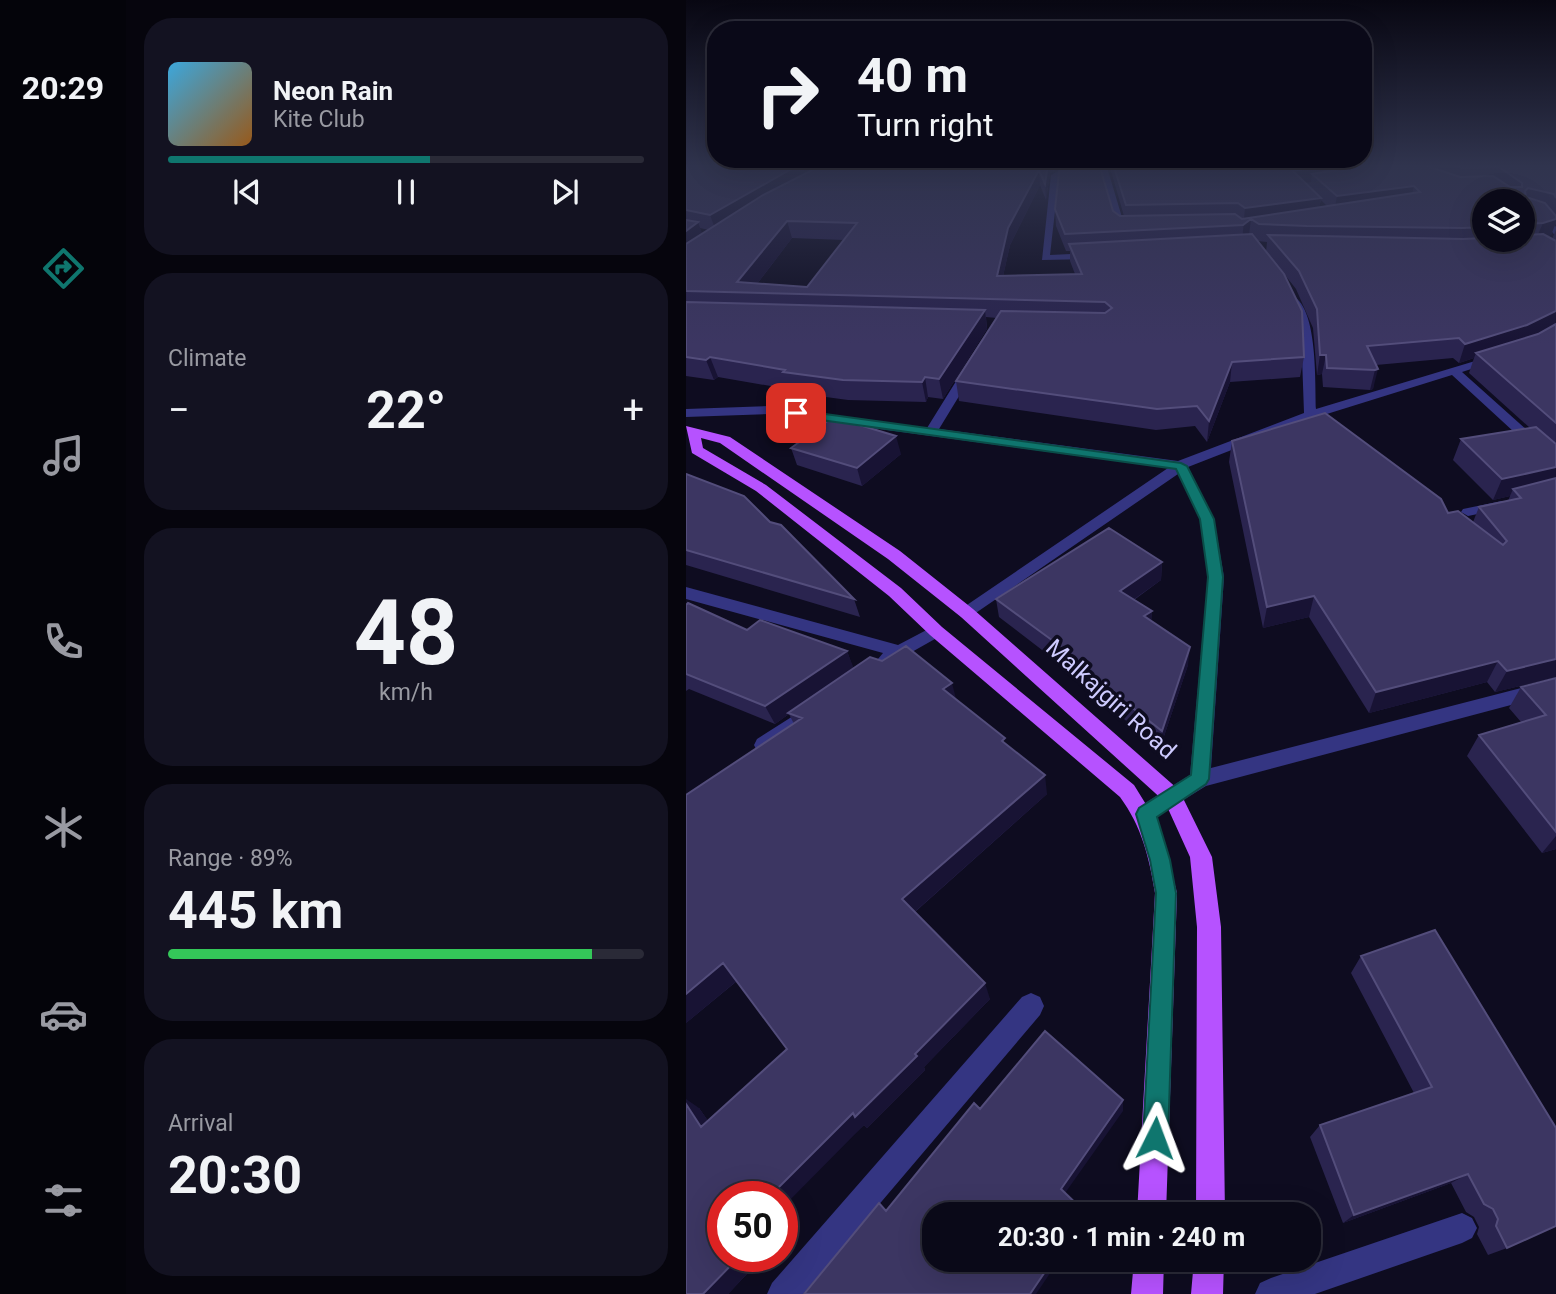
<!DOCTYPE html>
<html lang="en">
<head>
<meta charset="utf-8">
<style>
  body { margin:0; font-family:Roboto,sans-serif; background:#131221; color:#f1f3f6; height:100vh; display:flex; flex-direction:column; font-size:26px; white-space:nowrap }
  * { box-sizing:border-box; margin:0 }
  p { font-size:23px; color:#999aa2 }
  .icon { flex:none; width:38px; height:38px; fill:none; stroke:currentColor; stroke-width:2; stroke-linecap:round; stroke-linejoin:round }
  .map { position:relative; flex:1; overflow:hidden }
  .sheet { display:flex; flex-direction:column; gap:18px; padding:18px; background:#06050d; width:560px }
  .sheet>* { flex:none }
  .top-card { position:absolute; left:21px; top:21px; width:665px; height:147px; border-radius:28px; box-shadow:0 7px 28px #0002,0 0 0 2px #2a2a37; background:#0a0918; color:#f1f3f6; overflow:hidden }
  .buttons { position:absolute; left:786px; top:189px; display:grid; gap:14px }
  .buttons a { display:grid; place-items:center; width:63px; height:63px; border-radius:50%; background:#0a0918; box-shadow:0 7px 28px #0002,0 0 0 2px #2a2a37; font-size:35px }
  .speed { position:absolute; left:21px; top:1181px; display:flex; gap:14px; font-size:35px; font-weight:700; text-align:center }
  .speed>* { display:grid; place-content:center; width:91px; height:91px; border-radius:50%; background:#0a0918; box-shadow:0 7px 28px #0002,0 0 0 2px #2a2a37; line-height:1 }
  .speed .limit { border:10px solid #d22; background:#fff; color:#111 }
  .pin { position:absolute; display:grid; place-items:center; width:60px; height:60px; color:#fff; margin:-30px; border-radius:14px; box-shadow:0 4px 10px #0006 }
  .me { position:absolute; width:77px; margin:-38px; rotate:3deg; stroke-linejoin:round; filter:drop-shadow(0 0 5px #0008) }
  .turn { display:flex; align-items:center; gap:24px; height:147px; padding:0 35px; font-size:32px }
  .turn .icon { width:91px; height:91px; stroke-width:2.5 }
  .turn b { display:block; font-size:49px; line-height:60px }
  .big { font-size:52px; font-weight:700; line-height:1.1 }
  .sheet .tile { flex:1; display:flex; flex-direction:column; justify-content:center; gap:10px; min-width:0; padding:0 24px; border-radius:28px; background:#131221 }
  .sheet .dial { align-items:center; gap:0 }
  .dial b { font-size:91px; line-height:1 }
  .song { display:flex; align-items:center; gap:21px }
  .cover { width:84px; height:84px; border-radius:10px; background:linear-gradient(135deg,hsl(200 70% 55%),hsl(30 70% 35%)) }
  .played { height:7px; border-radius:4px; background:linear-gradient(90deg,#0f766e 55%,#2a2a37 55%) }
  .keys { display:flex; justify-content:space-around; direction:ltr }
  .heat { display:flex; justify-content:space-between; align-items:center; font-size:38px; direction:ltr }
  .charge { height:10px; border-radius:5px; background:linear-gradient(90deg,#34c759 89%,#2a2a37 0) }
  .trip { position:absolute; left:236px; top:1202px; width:399px; height:70px; border-radius:28px; background:#0a0918; box-shadow:0 7px 28px #0002,0 0 0 2px #2a2a37; font-weight:700; line-height:70px; text-align:center }
  main { display:flex; flex:1; min-height:0 }
  .tab-bar { display:flex; flex-direction:column; width:126px; justify-content:space-around; align-items:center; background:#04040a; color:#999aa2 }
  .tab-bar .icon { width:49px; height:49px }
  .tab-bar .selected { color:#0f766e }
  .tab-bar b { font-size:32px; color:#f1f3f6 }
  .map>svg:first-child { display:block }
</style>
</head>
<body>
<main>
<nav class="tab-bar">
<b>20:29</b>
<svg class="icon selected" aria-label="directions" viewBox="0 0 24 24"><path d="M12 3l9 9-9 9-9-9zM9 14v-3h6M13 9l2 2-2 2"/></svg>
<svg class="icon" aria-label="music" viewBox="0 0 24 24"><path d="M9 18V5l10-2v13"/><circle cx="6" cy="18" r="3"/><circle cx="16" cy="16" r="3"/></svg>
<svg class="icon" aria-label="phone" viewBox="0 0 24 24"><path d="M5 4h4l2 5-3 2q2 4 5 5l2-3 5 2v4C11 20 4 13 5 4z"/></svg>
<svg class="icon" aria-label="climate" viewBox="0 0 24 24"><path d="M12 3v18M4 7l16 10M4 17L20 7"/></svg>
<svg class="icon" aria-label="car" viewBox="0 0 24 24"><path d="M5 17H2v-5l4-1 3-4h7l3 4 3 1v5h-3M9 17h6M6 11h13"/><circle cx="7" cy="17" r="2"/><circle cx="17" cy="17" r="2"/></svg>
<svg class="icon" aria-label="filters" viewBox="0 0 24 24"><path d="M4 7h16M4 17h16"/><circle cx="9" cy="7" r="2"/><circle cx="15" cy="17" r="2"/></svg>
</nav>
<section class="sheet">
<div class="tile">
<div class="song"><i class="cover"></i><div><b>Neon Rain</b><p>Kite Club</p></div></div>
<div class="played"></div>
<div class="keys"><svg class="icon" aria-label="previous" viewBox="0 0 24 24"><path d="M18 5L8 12l10 7zM5 5v14"/></svg><svg class="icon" aria-label="pause" viewBox="0 0 24 24"><path d="M8 5v14M16 5v14"/></svg><svg class="icon" aria-label="next" viewBox="0 0 24 24"><path d="M6 5l10 7-10 7zM19 5v14"/></svg></div>
</div>
<div class="tile"><p>Climate</p>
<div class="heat"><a>−</a><b class="big">22°</b><a>+</a></div>
</div>
<div class="tile dial"><b>48</b><p>km/h</p></div>
<div class="tile"><p>Range · 89%</p><b class="big">445 km</b><div class="charge"></div></div>
<div class="tile"><p>Arrival</p><b class="big">20:30</b></div>
</section>
<div class="map">
<svg width="870" height="1294" viewBox="0 0 870 1294">
  <rect width="100%" height="100%" fill="#0e0c20"/>
  <g fill="none" stroke-linecap="round" stroke-linejoin="round">
    <path fill="#343582" fill-rule="evenodd" d="M385 164 394 165 373 176 364 255 406 253 411 256 406 259 356 260 365 175Z
      M412 164H420L438 224 445 225V229L430 227Z
      M836 207 861 213 870 227V237L855 217 836 212Z
      M607 296C632 309 629 383 630 409L809 355 813 356V360L776 372 870 456V467L865 466 766 375 628 418 502 467 528 519 538 577 525 768 870 679V693L520 786 460 823 453 821 450 814 453 807 504 775 522 577 514 519 492 474 281 619 275 617 273 613 275 609 482 468 83 414 0 417V409L83 406 241 428 277 370 283 366 289 370 253 429 492 461 618 413 615 329 602 299Z
      M816 501 823 505 821 508 782 516 775 512 777 509Z
      M0 587 212 645 250 625 259 631 256 635 201 666 195 664 192 659 197 653 0 599Z
      M126 704 133 706 135 711 133 716 85 751 78 753 71 751 68 745 71 739Z
      M345 993 354 997 358 1006 354 1015 117 1294H81L86 1283 336 997Z
      M776 1213 786 1218 791 1228 786 1238 776 1243 629 1294H569L574 1283 585 1278Z"/>
    <path fill="#b652ff" fill-rule="evenodd" d="M0 426 44 437 214 551 287 609 493 790 526 857 535 927 539 1214H510L511 927 504 857 479 802 275 617 202 559 34 443 15 438 17 448 80 485 215 588 256 627 448 785 474 827 491 893 480 1214H451L469 893C463 857 456 827 434 797L244 635 203 596 70 491 6 453Z
      M448 1260H478L477 1294H445Z
      M508 1260H538L537 1294H505Z"/>
  </g>
  <path fill="#2a244f" fill-rule="evenodd" d="M0 164H413L427 211 434 216H438L423 164H538L539 167 545 168 544 164H633V173L639 172 634 164H870V223L865 235 861 236 866 239 870 230V677L809 692 801 682 683 713 623 617 577 628 543 462 546 441 787 522 793 507 822 501 824 496 807 500 767 460 775 439 844 428 783 373 788 358 773 363 767 358 690 365 687 389 684 390 637 387 636 374 631 375 627 328 610 289 599 275 618 357 614 377 544 382 521 442 509 426 470 430 273 401 270 381 311 318 300 317 301 329 257 399 242 397 240 402 162 400 103 392 102 389 32 377 28 380 0 376ZM374 167 369 209 370 226 380 251H384V261L389 274 317 276 324 245 354 185 360 200 364 173ZM117 169 127 170 118 174ZM635 200 641 206 633 207ZM798 201H836V240H798ZM14 228 23 230 16 234ZM106 238 158 240 121 287 71 284ZM571 241 581 242 580 252Z
    M105 448 215 454 176 486 111 465Z
    M0 474 84 522 168 599 174 617 0 565Z
    M476 562 475 580 448 600 466 611 465 621 502 665 474 748 402 690 401 686 374 666 373 663 313 617 310 599Z
    M0 605 61 630 161 651 167 668 270 699 320 744 361 794 229 912 304 999 238 1067 239 1070 181 1128 178 1125 37 1256H78L42 1294H0L13 1108 22 1121 101 1049 51 981 0 1023 108 724 103 714 89 724 3 689 0 691Z
    M870 678V849L856 853 781 756 793 735 835 722 823 708 835 687Z
    M749 930 821 1248 802 1255 791 1234 793 1227 788 1217 780 1212 765 1183 657 1223 624 1137 634 1125 728 1093 665 973 675 956Z"/>
  <path fill="#181334" d="M114 164H116L119 179 30 231 24 215Z
    M362 164H379L364 173 360 200 359 184Z
    M634 166 632 179 626 174 625 182 604 186 607 171Z
    M353 170 354 185 324 245 313 294 311 276 322 228Z
    M728 186 724 202 648 212 651 196Z
    M635 198 632 214 565 219 563 235 556 242 559 208Z
    M870 219V222L865 235 850 239 857 223Z
    M101 221 106 238 64 293 51 282Z
    M12 222 18 239 0 253V231Z
    M299 310 301 329 257 399 253 379Z
    M870 311V326L794 357 790 353 788 358 773 363 779 344Z
    M634 355H640L636 374 631 375Z
    M24 357 32 377 28 380 20 360Z
    M546 362 544 382 521 442 523 421Z
    M692 369 687 389 684 390 689 370Z
    M239 377 242 397 240 402 236 382Z
    M210 436 215 454 176 486 171 468Z
    M870 467V484L827 489 824 496 807 500 816 479Z
    M476 562 475 580 434 609V591Z
    M628 596 623 617 577 628 581 607Z
    M466 611 465 629 458 616Z
    M504 647 502 665 474 748 476 731Z
    M161 651 168 669 102 713 103 714 89 724 79 706Z
    M870 659V677L809 692 821 671Z
    M812 661 801 682 683 713 690 692Z
    M266 683 271 703 257 689Z
    M359 775 361 794 224 916 216 899Z
    M870 836V849L856 853Z
    M37 963 53 979 0 1023V994Z
    M299 983 304 999 238 1067 239 1070 181 1128 178 1125 96 1208V1197H83L167 1113 229 1054Z
    M0 1099 13 1108 34 1138 15 1127 0 1104Z
    M437 1100V1111L377 1196 375 1189Z
    M782 1174 765 1183 657 1223 668 1215Z
    M54 1256H78L42 1294H17Z
    M367 1260H373L350 1294H344Z"/>
  <path fill="#3c3662" stroke="#534d7b" stroke-width="2" fill-rule="evenodd" d="M0 164H114L24 215 0 210Z
    M138 164H362L359 184 353 170 322 228 311 276 396 274 383 244 566 234 598 274 616 311 618 357 546 362 523 421 511 406 471 409 270 381 315 311 419 313 426 308 419 302 0 291V244L77 195ZM101 221 171 223 121 287 51 282Z
    M374 164H413L427 211 434 216 549 214 556 219 734 192 728 186 651 196 626 174 650 170 647 164H735L774 177 807 176 824 187H836V183L813 167 776 168 765 164H870V198L868 194 842 188 839 191 840 197 859 203 870 216V219L857 223 836 224V201H798V227L777 228 621 226 573 224 565 219 557 225 379 234 369 209Z
    M427 164H538L539 167 551 169 550 164H633L634 166 607 171 635 198 559 208 552 203 440 205Z
    M0 220 12 222 0 231Z
    M857 234 870 241V311L841 325 779 344 773 338 681 346 692 369 689 370 641 368 640 355H634L631 309 613 271 582 235 777 239 798 238V240H836V235Z
    M0 302 299 310 253 379 239 377 236 382 157 380 97 372 99 370 24 357 20 360 0 357Z
    M870 324V423L790 353 852 334Z
    M639 413 755 499 762 513 772 511 817 545 821 541 793 507 835 498 827 489 870 478V659L821 671 812 661 690 692 628 596 581 607 546 441Z
    M147 417 210 436 171 468 105 448Z
    M850 427 870 444V467L816 479 775 439Z
    M0 474 58 496 84 522 95 525 168 599 0 550Z
    M423 528 476 562 434 591 466 611 458 616 504 647 476 731 401 672 403 670 372 648 374 646 310 599Z
    M2 603 61 630 74 620 161 651 79 706 0 674V605Z
    M220 646 266 683 257 689 319 738 316 741 359 775 216 899 299 983 229 1054 231 1056 169 1117 167 1113 83 1197H37V1256H54L17 1294H0V1104L15 1127 101 1049 37 963 0 994V795L116 718 102 713 184 657 196 661Z
    M870 678V832L793 735 860 715 835 687Z
    M749 930 870 1128V1226L821 1248 810 1226 812 1219 807 1209 798 1204 782 1174 668 1215 634 1125 746 1087 675 956Z
    M359 1031 437 1100 375 1189 399 1212 397 1214H248V1260H367L344 1294H118L193 1203 200 1211 288 1103 294 1109Z"/>
  <linearGradient id="sky" x2="0" y2="1"><stop stop-color="#080712"/><stop offset="0.48" stop-color="#30344e"/><stop offset="1" stop-color="#30344e" stop-opacity="0"/></linearGradient>
  <rect width="870" height="345" fill="url(#sky)"/>
  <path fill="#0f766e" stroke="#0a4d48" stroke-width="2" d="M110 410 495 463 501 466 528 519 537 577 523 779 520 784 471 817 484 860 490 893 482 1138 478 1147 469 1151 460 1147 457 1138 470 893 464 860 450 814 453 808 505 775 522 577 514 519 490 469 106 416 104 413Z"/>
  <g text-anchor="middle" stroke-width="7" stroke-linejoin="round" paint-order="stroke">
    <g font-size="24" fill="#cecbff" stroke="#0e0c20">
      <text transform="translate(425 699) rotate(42)" y="8">Malkajgiri Road</text>
    </g>
  </g>
</svg>
<div class="buttons">
<a><svg class="icon" aria-label="layers" viewBox="0 0 24 24"><path d="M12 4l9 5-9 5-9-5zM3 14l9 5 9-5"/></svg></a>
</div>
<div class="speed"><div class="limit">50</div></div>
<div class="pin" style="left:110px;top:413px;background:#d93025"><svg class="icon" aria-label="arrive" viewBox="0 0 24 24"><path d="M6 21V4h12l-3 4 3 4H6"/></svg></div>
<svg class="me" style="left:469px;top:1138px" viewBox="-20 -20 40 40"><path d="M0-17L14 15 0 8-14 15z" fill="#0f766e" stroke="#fff" stroke-width="4"/></svg>
<div class="trip">20:30 · 1 min · 240 m</div>
<div class="top-card">
<div class="turn"><svg class="icon" aria-label="right" viewBox="0 0 24 24"><path d="M7 20v-9h11M14 6l5 5-5 5"/></svg><div><b>40 m</b>Turn right</div></div>
</div>
</div>
</main>
</body>
</html>
